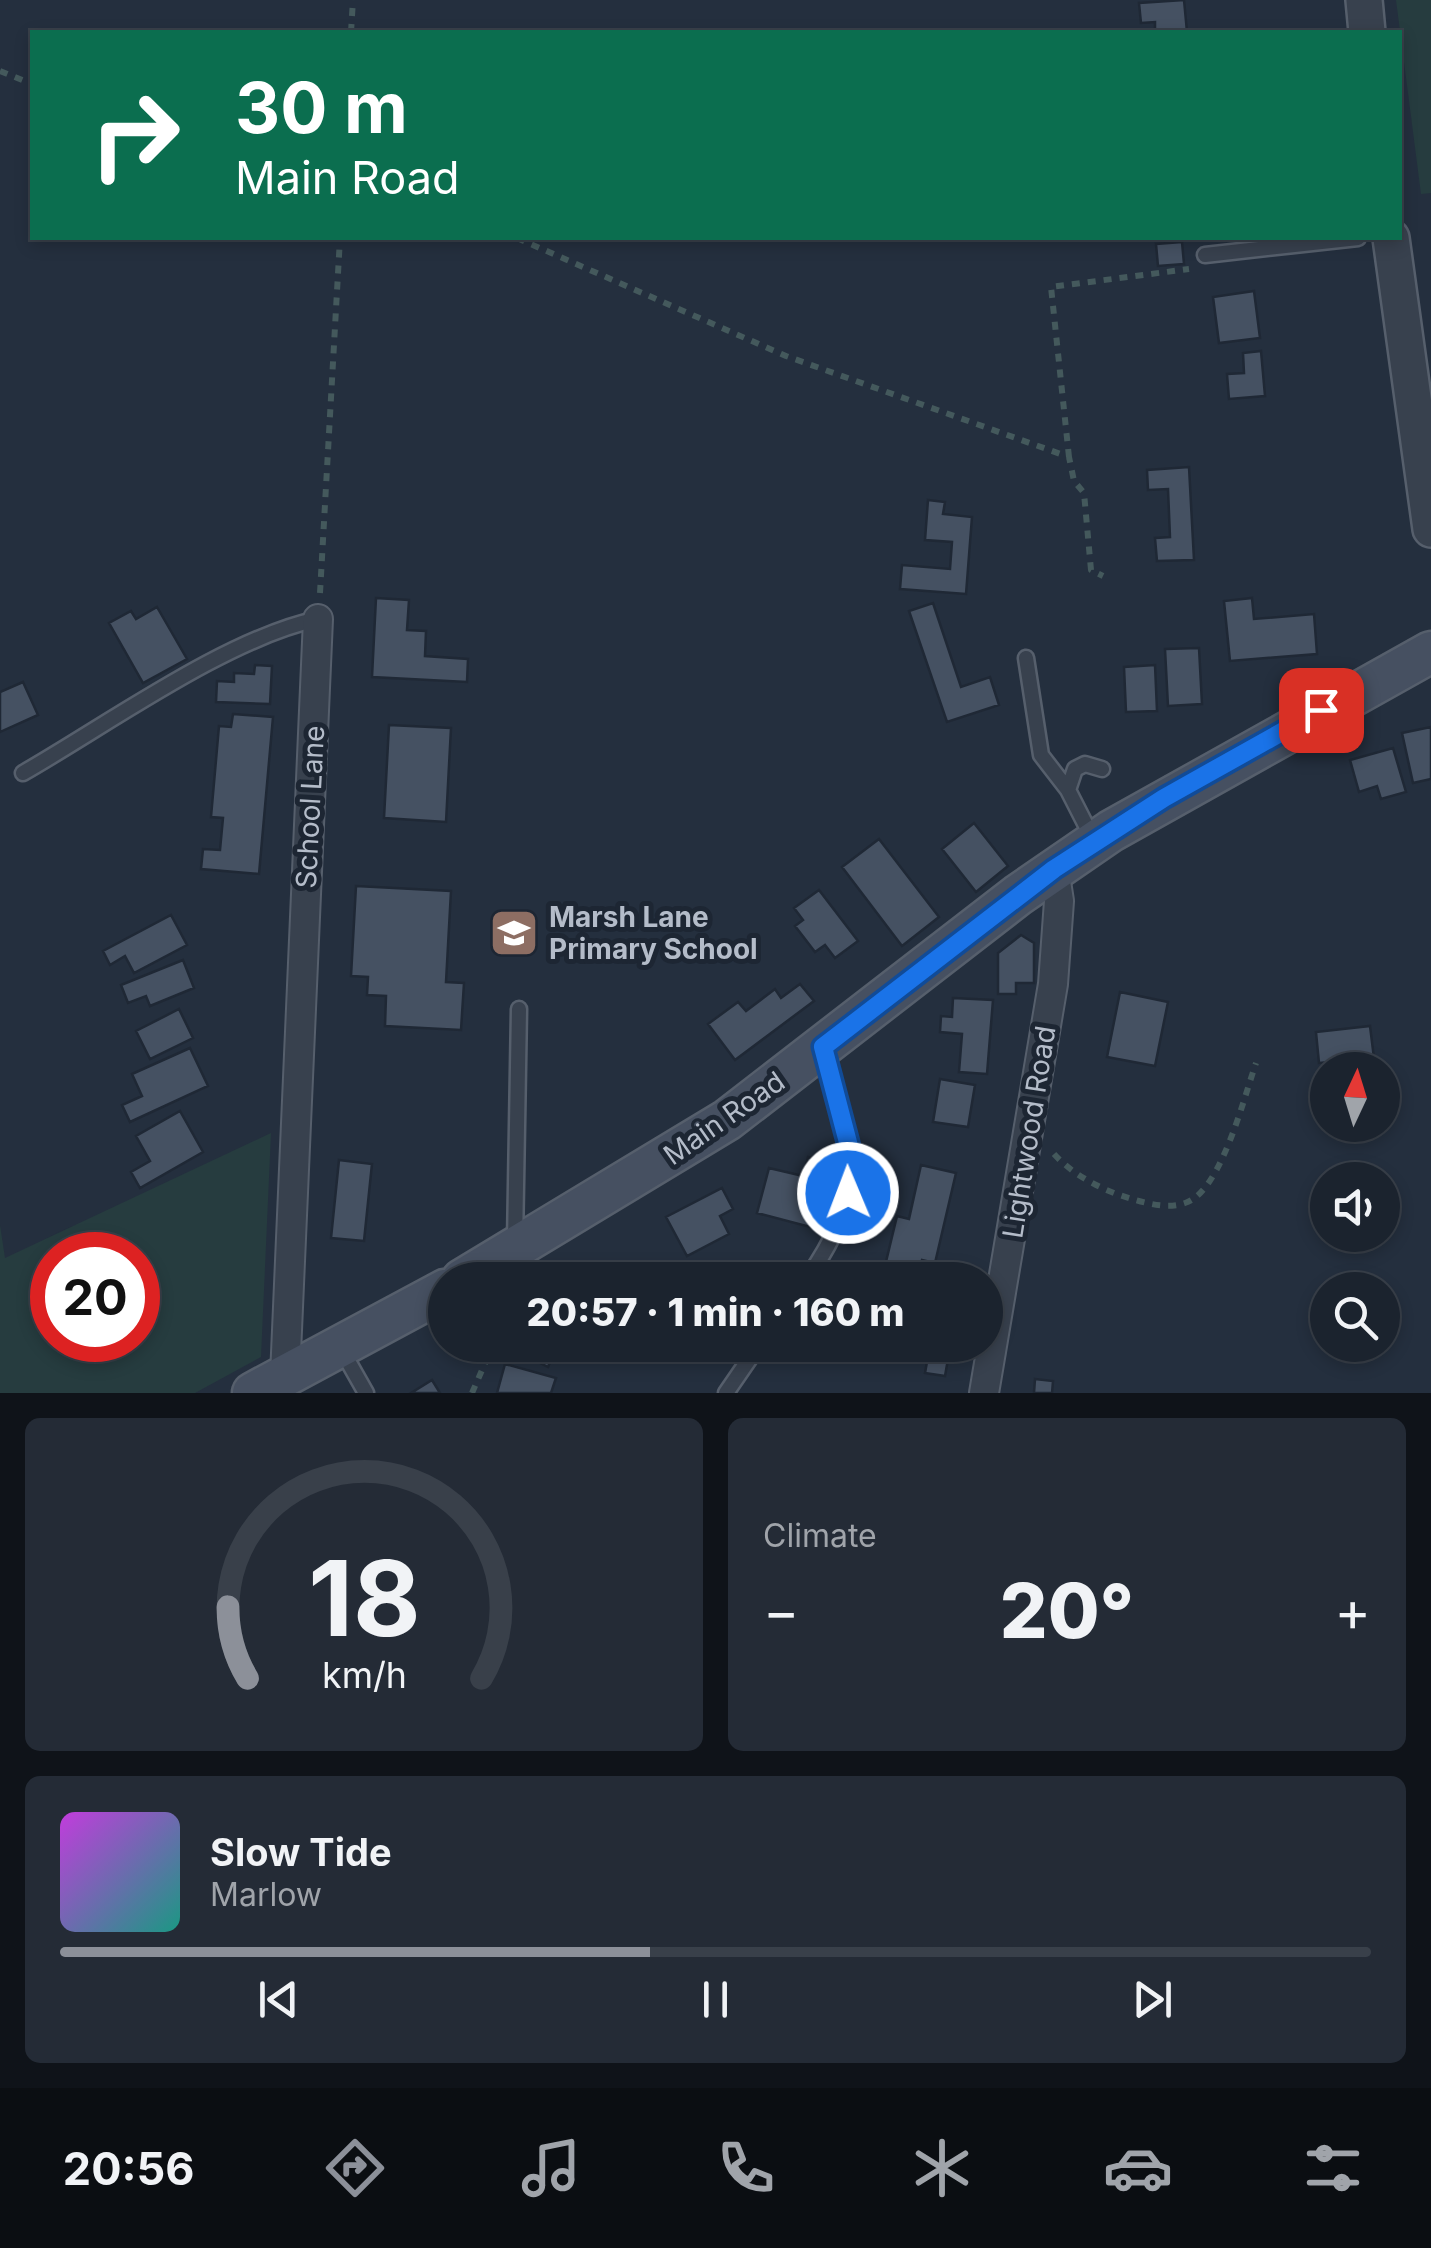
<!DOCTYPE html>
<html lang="en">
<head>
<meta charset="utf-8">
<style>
  body { margin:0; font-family:Inter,sans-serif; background:#242b36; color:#f1f3f6; height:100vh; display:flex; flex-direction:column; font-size:38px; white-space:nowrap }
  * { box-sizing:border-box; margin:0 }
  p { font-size:32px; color:#a0a4aa }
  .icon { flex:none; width:55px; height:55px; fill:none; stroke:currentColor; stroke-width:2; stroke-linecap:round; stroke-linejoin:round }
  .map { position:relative; height:1393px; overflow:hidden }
  .side { display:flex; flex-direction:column; gap:25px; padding:25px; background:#0f1319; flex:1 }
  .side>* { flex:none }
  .top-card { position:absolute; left:30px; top:30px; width:1372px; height:210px; border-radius:0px; box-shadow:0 5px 15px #0003,0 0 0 2px #39404a; background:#0b6e4f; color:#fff; overflow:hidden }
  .needle { width:65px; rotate:4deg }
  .tools { position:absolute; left:1310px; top:1052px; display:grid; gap:20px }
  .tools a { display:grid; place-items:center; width:90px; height:90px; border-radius:50%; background:#1b232e; box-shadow:0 5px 15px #0003,0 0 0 2px #39404a; font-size:50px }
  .speed { position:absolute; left:30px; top:1232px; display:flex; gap:20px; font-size:50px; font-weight:700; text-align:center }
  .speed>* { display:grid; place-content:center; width:130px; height:130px; border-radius:50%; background:#1b232e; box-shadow:0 5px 15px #0003,0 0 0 2px #39404a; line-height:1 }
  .speed .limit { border:15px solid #d22; background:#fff; color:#111 }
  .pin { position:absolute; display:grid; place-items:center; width:85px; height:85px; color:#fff; margin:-42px; border-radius:20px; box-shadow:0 5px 15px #0006 }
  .me { position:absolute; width:110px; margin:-55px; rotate:359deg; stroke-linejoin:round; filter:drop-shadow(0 0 8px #0008) }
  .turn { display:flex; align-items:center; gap:35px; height:210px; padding:0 40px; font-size:45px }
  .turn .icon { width:130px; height:130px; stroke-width:2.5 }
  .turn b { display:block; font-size:70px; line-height:85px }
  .big { font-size:75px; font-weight:800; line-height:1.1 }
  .side .tile { flex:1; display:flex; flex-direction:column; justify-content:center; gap:15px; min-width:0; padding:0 35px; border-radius:15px; background:#242b36 }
  .side .dial { align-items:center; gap:0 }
  .dial svg { height:260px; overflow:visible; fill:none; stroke:#39404a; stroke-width:7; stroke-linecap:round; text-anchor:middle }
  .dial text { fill:#f1f3f6; stroke:none }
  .song { display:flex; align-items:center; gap:30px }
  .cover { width:120px; height:120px; border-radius:15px; background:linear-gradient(135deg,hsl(290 70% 55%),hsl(170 70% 35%)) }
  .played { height:10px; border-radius:5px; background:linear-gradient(90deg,#8c9099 45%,#39404a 45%) }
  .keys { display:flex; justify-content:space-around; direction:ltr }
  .heat { display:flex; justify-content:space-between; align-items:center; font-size:55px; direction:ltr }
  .side .tiles { flex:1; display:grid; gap:25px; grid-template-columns:1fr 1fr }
  .tile:last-child { grid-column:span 2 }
  .trip { position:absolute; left:428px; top:1262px; width:575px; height:100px; border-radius:50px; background:#1b232e; box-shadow:0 5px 15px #0003,0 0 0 2px #39404a; font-weight:800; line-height:100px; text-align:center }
  .tab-bar { display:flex; height:160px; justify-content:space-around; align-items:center; background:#0b0e12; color:#a0a4aa }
  .tab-bar .icon { width:70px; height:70px }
  .tab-bar .current { color:#8c9099 }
  .tab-bar b { font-size:45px; color:#f1f3f6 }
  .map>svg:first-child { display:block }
</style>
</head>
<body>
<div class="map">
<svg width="1431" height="1393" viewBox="0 0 1431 1393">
  <rect width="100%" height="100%" fill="#242f3e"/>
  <path fill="#263c3f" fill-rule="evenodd" d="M1396 0H1431V193L1421 194Z
    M271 1133 261 1357 195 1393H0V1225L5 1258ZM52 1255H138V1340H52Z"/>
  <path fill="#455162" stroke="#1f2835" stroke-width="2.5" d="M1184 0 1187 32H1155V22L1141 23 1139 3Z
    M1182 242 1184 264 1158 266 1156 244Z
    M1254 291 1260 338 1219 343 1213 297Z
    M1261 351 1265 396 1229 399 1227 374 1244 373 1243 353Z
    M1189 467 1194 560 1157 561 1155 538 1170 537 1168 489 1148 490 1147 470Z
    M928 500 945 502 943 514 972 517 966 594 900 589 902 565 950 569 952 542 925 540Z
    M376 598 409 600 407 630 426 631 425 656 468 659 467 682 372 677Z
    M1252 598 1254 619 1314 614 1317 654 1230 661 1224 601Z
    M933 603 961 687 990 677 999 705 947 722 909 611Z
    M157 607 187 659 143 683 109 623 131 611 136 619Z
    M1199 648 1202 704 1168 706 1165 649Z
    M255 665 272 666 270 704 216 702 217 681 234 682V673L254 674Z
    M1155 665 1157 711 1126 712 1124 667Z
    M23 682 38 715 0 732V692Z
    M233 714 273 717 259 874 201 869 203 849 220 850 223 818 211 817 219 726 231 727Z
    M389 725 451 728 446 822 384 818Z
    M1431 727V779L1413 783 1402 733Z
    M1393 748 1406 792 1381 799 1377 786 1359 792 1350 760Z
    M974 823 1008 866 976 892 942 849Z
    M879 839 939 917 902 946 842 867Z
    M356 886 451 891 446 982 464 983 461 1030 385 1026 386 996 367 995 368 977 351 976Z
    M819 890 858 941 835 958 825 945 815 952 795 926 803 920 794 908Z
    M171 915 187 945 134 973 125 956 110 965 103 951Z
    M1021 935 1034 943V983H1016V994H998V953Z
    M183 960 194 988 150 1006 146 996 128 1003 121 985Z
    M800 984 814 1001 735 1060 708 1024 738 1002 746 1011 775 989 781 998Z
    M1120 992 1168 1002 1155 1066 1107 1057Z
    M953 998 993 1000 987 1074 959 1072 962 1034 940 1032 941 1016 952 1017Z
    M179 1009 193 1038 150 1059 136 1031Z
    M1370 1026 1374 1058 1319 1063 1316 1032Z
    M190 1048 208 1086 130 1122 122 1105 142 1096 132 1074Z
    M940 1079 975 1085 968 1127 933 1122Z
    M180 1111 203 1152 140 1188 131 1172 150 1161 136 1136Z
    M808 1157 831 1163 814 1228 757 1213 769 1168 803 1176Z
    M339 1160 372 1164 364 1241 331 1238Z
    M921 1165 956 1173 935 1263 922 1260 918 1278 884 1270 897 1216 909 1219Z
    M722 1188 733 1209 720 1216 729 1234 687 1256 666 1217Z
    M506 1345H557L548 1367Z
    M930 1345H962L959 1360 948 1359 945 1376 925 1373Z
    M505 1364 556 1378 551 1393H497Z
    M1035 1379 1053 1381 1052 1393H1034Z
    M432 1380 440 1393H411Z"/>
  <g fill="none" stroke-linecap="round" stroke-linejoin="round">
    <g stroke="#565f6c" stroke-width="19">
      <path id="service" d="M1205 255 1358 238
        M1026 658 1041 755 1068 790 1094 841
        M23 773C107 725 227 638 318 619
        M1068 790 1075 769 1085 764 1102 769
        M515 1243 519 1009
        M806 1280C870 1189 850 1153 824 1053
        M340 1347 366 1393
        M726 1393 759 1345"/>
    </g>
    <g stroke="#565f6c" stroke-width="32">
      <path id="minor" d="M285 1376 318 619
        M984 1393 1053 984 1059 901 1054 869"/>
    </g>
    <g stroke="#565f6c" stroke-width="40">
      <path id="tertiary" d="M1364 0 1367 32
        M1391 238 1431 529"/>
    </g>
    <g stroke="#565f6c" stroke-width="45">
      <path id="secondary" d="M462 1280 727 1120 1018 895 1111 831 1431 652
        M253 1393 445 1290"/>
    </g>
    <path stroke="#44595c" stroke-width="6" stroke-dasharray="8 8" stroke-linecap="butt" d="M351 32 353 0
      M0 71 32 84
      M517 238 786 356 1069 457 1074 481 1084 493 1091 570 1103 576
      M1069 457 1051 287 1189 269
      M320 593 340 238
      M1054 1154C1074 1176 1104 1191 1132 1199 1149 1204 1168 1209 1185 1203 1221 1192 1244 1097 1256 1063
      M472 1393 493 1345"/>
    <use href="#service" stroke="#38414e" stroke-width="14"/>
    <use href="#minor" stroke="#38414e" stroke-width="28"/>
    <use href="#tertiary" stroke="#38414e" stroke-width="35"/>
    <use href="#secondary" stroke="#465061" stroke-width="40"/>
  </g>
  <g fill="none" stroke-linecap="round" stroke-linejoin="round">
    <g stroke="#114b97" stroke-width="25">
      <path id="route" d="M848 1193 850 1150 823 1047 1054 869 1164 798 1321 710"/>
    </g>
    <use href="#route" stroke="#1a73e8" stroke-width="18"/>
  </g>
  <defs>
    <g id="school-square" transform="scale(2.5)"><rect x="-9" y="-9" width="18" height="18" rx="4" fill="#8d6e63" stroke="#1d2633"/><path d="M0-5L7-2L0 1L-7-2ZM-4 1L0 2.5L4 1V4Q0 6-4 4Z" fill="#fff"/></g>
  </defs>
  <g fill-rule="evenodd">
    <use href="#school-square" x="514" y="933"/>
  </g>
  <g text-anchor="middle" stroke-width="10" stroke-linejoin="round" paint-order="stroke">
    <g font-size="28" fill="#b4bcc9" stroke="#1d2633">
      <text transform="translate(310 807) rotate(-87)" y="10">School Lane</text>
      <text transform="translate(724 1118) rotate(-35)" y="10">Main Road</text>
      <text transform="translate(1029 1132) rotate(-81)" y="10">Lightwood Road</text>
    </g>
    <g font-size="28" font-weight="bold" fill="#b4bcc9" stroke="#1d2633" text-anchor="start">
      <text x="549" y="927">Marsh Lane<tspan x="549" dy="32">Primary School</tspan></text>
    </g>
  </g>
</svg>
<div class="tools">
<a><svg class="needle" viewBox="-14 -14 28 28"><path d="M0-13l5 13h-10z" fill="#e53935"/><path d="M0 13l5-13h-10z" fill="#a0a4aa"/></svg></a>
<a><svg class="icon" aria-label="sound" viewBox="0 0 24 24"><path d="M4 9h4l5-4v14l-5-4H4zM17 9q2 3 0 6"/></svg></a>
<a><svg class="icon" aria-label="search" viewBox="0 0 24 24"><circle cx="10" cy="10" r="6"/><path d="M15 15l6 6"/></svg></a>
</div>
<div class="speed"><div class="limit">20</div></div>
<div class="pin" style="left:1321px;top:710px;background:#d93025"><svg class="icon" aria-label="arrive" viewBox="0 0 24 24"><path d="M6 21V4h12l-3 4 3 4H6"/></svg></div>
<svg class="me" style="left:848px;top:1193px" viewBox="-20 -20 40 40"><circle r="17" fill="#1a73e8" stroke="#fff" stroke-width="3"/><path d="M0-11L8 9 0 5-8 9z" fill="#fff"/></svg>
<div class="trip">20:57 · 1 min · 160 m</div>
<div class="top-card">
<div class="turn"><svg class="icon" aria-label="right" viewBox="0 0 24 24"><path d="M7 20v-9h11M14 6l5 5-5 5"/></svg><div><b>30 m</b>Main Road</div></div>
</div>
</div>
<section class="side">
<div class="tiles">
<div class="tile dial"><svg viewBox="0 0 100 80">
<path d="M14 69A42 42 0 1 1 86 69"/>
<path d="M14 69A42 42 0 0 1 8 47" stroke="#8c9099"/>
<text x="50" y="56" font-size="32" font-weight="700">18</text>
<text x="50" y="72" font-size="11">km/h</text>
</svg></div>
<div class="tile"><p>Climate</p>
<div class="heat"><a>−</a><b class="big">20°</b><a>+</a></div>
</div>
<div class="tile">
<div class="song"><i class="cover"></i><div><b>Slow Tide</b><p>Marlow</p></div></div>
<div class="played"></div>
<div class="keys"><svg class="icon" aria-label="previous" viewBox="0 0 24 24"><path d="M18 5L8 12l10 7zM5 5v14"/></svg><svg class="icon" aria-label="pause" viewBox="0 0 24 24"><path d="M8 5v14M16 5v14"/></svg><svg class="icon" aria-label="next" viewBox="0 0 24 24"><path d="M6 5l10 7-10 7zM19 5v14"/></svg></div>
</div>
</div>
</section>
<nav class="tab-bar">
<b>20:56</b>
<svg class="icon current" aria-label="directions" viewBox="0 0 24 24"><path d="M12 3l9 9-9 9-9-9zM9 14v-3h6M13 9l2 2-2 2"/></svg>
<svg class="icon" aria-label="music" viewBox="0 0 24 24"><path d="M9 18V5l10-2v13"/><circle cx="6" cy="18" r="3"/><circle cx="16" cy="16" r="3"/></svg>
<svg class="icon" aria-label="phone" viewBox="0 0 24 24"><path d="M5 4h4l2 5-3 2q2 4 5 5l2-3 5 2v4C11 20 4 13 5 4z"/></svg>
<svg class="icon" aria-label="climate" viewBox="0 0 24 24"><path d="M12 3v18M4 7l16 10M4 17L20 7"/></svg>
<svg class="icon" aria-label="car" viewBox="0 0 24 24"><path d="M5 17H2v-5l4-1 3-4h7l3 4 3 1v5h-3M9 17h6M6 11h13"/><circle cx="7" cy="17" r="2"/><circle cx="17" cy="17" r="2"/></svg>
<svg class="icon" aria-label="filters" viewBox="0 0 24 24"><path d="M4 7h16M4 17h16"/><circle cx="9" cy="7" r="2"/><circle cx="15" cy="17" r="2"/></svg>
</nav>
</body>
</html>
